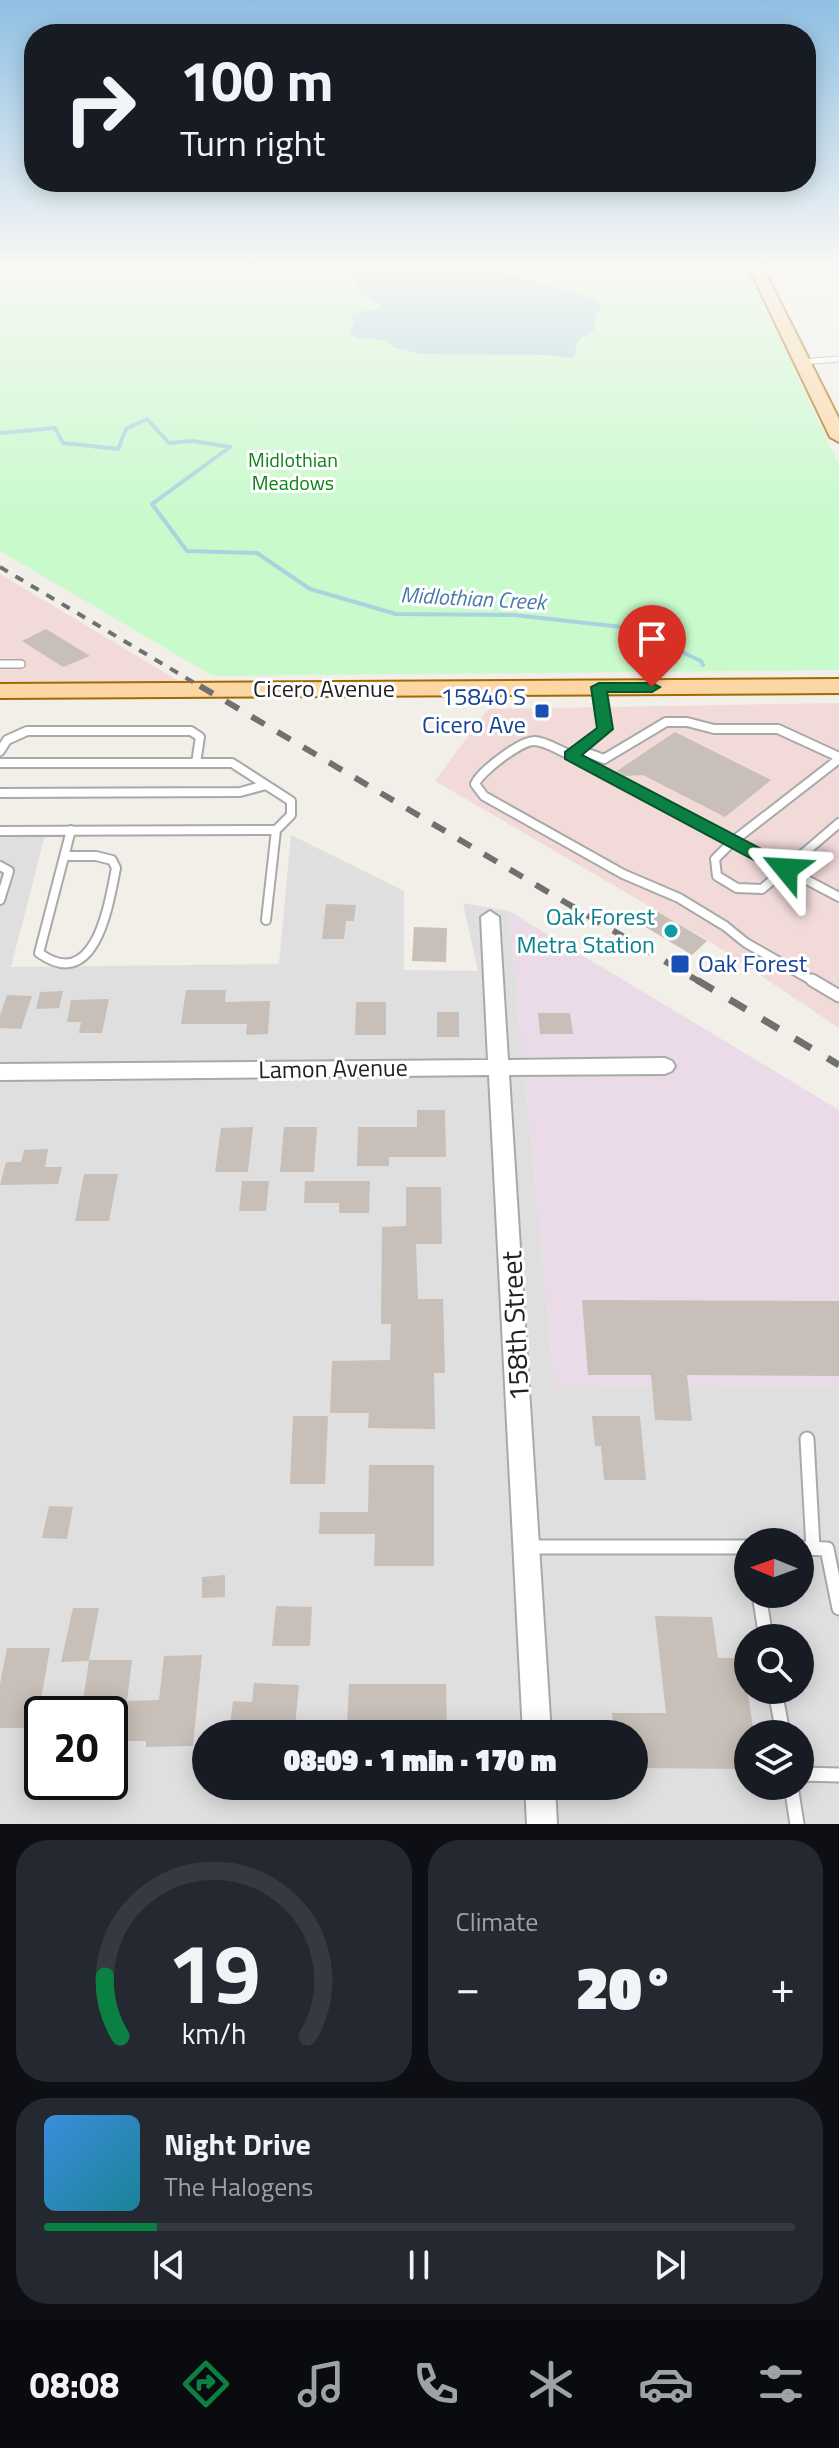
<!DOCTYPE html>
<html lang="en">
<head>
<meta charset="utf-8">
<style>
  body { margin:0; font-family:"Titillium Web",sans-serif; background:#242831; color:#f1f3f6; height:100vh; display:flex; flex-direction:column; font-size:30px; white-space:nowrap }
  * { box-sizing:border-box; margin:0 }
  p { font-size:26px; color:#9ea1a6 }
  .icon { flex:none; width:44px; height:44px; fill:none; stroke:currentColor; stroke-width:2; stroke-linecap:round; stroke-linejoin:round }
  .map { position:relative; height:1824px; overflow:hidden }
  .drawer { display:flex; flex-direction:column; gap:16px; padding:16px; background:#0d0f14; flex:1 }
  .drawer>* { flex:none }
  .top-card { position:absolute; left:24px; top:24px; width:792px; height:168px; border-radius:32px; box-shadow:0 4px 20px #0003; background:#171b24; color:#f1f3f6; overflow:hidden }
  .needle { width:52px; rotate:271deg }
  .fabs { position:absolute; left:734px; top:1528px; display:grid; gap:16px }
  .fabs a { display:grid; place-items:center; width:80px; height:80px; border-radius:50%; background:#171b24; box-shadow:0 4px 20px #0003; font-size:40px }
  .speed { position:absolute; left:24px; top:1696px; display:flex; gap:16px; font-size:40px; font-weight:700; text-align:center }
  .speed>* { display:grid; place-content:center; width:104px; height:104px; border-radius:50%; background:#171b24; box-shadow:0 4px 20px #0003; line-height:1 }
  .speed .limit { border:4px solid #111; border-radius:12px; background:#fff; color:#111 }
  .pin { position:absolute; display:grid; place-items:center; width:68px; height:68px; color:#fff; margin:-82px -34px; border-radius:50% 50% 50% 0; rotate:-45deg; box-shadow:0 0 8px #0007 }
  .pin .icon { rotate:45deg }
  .me { position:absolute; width:88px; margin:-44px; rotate:297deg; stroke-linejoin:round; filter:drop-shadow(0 0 6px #0008) }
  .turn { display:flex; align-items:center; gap:28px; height:168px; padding:0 24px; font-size:36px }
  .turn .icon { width:104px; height:104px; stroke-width:2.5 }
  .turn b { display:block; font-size:56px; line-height:68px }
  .big { font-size:60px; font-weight:800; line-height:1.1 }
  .drawer .widget { flex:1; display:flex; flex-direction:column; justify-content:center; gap:12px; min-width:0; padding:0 28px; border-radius:32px; background:#242831 }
  .drawer .dial { align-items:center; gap:0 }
  .dial svg { height:208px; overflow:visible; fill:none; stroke:#363941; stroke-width:7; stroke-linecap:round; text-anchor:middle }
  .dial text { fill:#f1f3f6; stroke:none }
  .song { display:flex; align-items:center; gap:24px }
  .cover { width:96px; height:96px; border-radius:12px; background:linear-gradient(135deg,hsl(210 70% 55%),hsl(190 70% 35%)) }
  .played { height:8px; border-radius:4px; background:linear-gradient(90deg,#0b8043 15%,#363941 15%) }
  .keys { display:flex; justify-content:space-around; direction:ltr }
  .heat { display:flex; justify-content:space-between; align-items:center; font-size:44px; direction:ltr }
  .drawer .tiles { flex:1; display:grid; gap:16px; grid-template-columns:1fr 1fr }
  .widget:last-child { grid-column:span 2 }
  .trip { position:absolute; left:192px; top:1720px; width:456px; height:80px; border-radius:40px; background:#171b24; box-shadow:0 4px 20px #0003; font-weight:800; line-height:80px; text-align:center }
  .dock { display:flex; height:128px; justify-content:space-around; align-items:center; background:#090b0e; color:#9ea1a6 }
  .dock .icon { width:56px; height:56px }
  .dock .on { color:#0b8043 }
  .dock b { font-size:36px; color:#f1f3f6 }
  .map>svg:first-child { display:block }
</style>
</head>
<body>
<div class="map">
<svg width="839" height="1824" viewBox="0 0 839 1824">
  <rect width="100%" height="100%" fill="#f2efe9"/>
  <path fill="#e0dfdf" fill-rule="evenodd" d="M45 835 11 967 279 964 291 835 404 891V970L478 971 463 903 509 911 555 1384 839 1386V1824H0V836ZM748 1542H800V1594H748ZM748 1638H800V1690H748ZM42 1714H110V1782H42ZM206 1734H634V1786H206ZM748 1734H800V1786H748Z"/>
  <path fill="#f2dad9" d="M0 574 184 684 0 682Z
    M839 703V1028L709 941 435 781 488 709Z"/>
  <path fill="#ebdbe8" d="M509 911 839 1110V1386L555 1384Z"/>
  <path fill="#c8facc" d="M0 268H747L839 465V670L213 676 0 551Z"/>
  <path fill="#aad3df" d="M352 268H484L595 298 602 304 594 320V330L578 340 575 347 577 353 572 358 543 355 421 354 393 347 385 340 357 338 349 334 354 322 351 314 379 308 380 305 358 288Z"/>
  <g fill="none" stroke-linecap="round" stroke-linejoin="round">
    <path stroke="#aad3df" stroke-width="4" d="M0 433 55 428 63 443 118 449 126 429 147 419 169 443 193 441 230 447 152 504 187 551 257 553 310 589 396 614 514 615 631 628 701 661 703 665"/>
  </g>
  <path fill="#c7bfb8" d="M46 629 90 656 63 667 22 641Z
    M675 732 771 780 725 817 643 775 625 776 617 771Z
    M326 904 356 905 354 921H346L344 939H322Z
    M650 907 707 941 692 955 634 920Z
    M414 927 447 928 446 962 412 961Z
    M186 990H226L225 1002 270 1001 268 1034 246 1035 247 1024H181Z
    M63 991 59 1008 36 1009 40 992Z
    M7 995 32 996 21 1029 0 1028V1015Z
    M109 999 102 1033H79L81 1022H67L71 1000Z
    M356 1002H386V1035H355Z
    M437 1012H459V1037H437Z
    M538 1013H570L573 1034H540Z
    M417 1110H445L446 1157H389V1166H357L358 1127H417Z
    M253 1127 248 1172H215L221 1128Z
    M284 1127H317L314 1172H280Z
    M48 1149 45 1167H62L58 1184 0 1185 6 1162H21L24 1150Z
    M84 1174H118L109 1221H75Z
    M242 1181H269L266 1211H239Z
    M305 1181H370L369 1213H339V1203H304Z
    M406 1187H441L442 1244H416L418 1299H443L445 1373H434L435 1429 368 1428 369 1413H330L332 1361 390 1360 391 1324H381L382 1227 406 1226Z
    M582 1300 839 1301V1376L687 1375 692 1421 655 1420 651 1375H588Z
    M293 1416H328L325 1484H290Z
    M592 1416H640L646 1480H604L601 1446H595Z
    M369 1465H434V1566H374L375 1534H319L320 1512H368Z
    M49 1506 73 1507 67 1539 42 1538Z
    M225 1575V1597L202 1598V1577Z
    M276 1606 312 1607 310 1646H272Z
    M73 1608H99L89 1660H132L127 1701 159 1700 164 1656 202 1655 193 1746 146 1747V1741H110V1714H81L89 1661 61 1662Z
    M655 1616 712 1617 718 1658H748V1694L754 1734H748V1769L634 1768V1734H614L612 1713H666Z
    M7 1648H50L36 1728H0V1684Z
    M254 1683 299 1685 295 1727 230 1724 233 1701 252 1702Z
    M349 1684H446L447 1734H392V1726H347Z"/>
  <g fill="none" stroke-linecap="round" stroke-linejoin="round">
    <g stroke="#a9a9a9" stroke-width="7">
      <path id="service-far4" d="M802 362 839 359"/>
    </g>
    <g stroke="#a9a9a9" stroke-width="10">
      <path id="service-far3" d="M0 664H21"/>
    </g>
    <g stroke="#a9a9a9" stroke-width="12">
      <path id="service-far2" d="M599 687 605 729 571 755 839 897
        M579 750 604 759 666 722H687L714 729H778L839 757
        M0 751 7 740 27 731H191L200 737 196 763
        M571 755C560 751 547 742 535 741 521 740 480 772 475 784L484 796 623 874 679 898 725 926 746 943 815 982
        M839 759 732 842 715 859 717 876 737 888 762 889 839 823
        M0 763H232L291 801V815L276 830 0 831
        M0 793 240 792 266 785
        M65 856H96L112 860 116 868C109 903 96 994 39 953L71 830
        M0 866 9 871 0 900
        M266 920 276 830"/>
    </g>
    <g stroke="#a9a9a9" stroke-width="15">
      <path id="service-far1" d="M812 980 839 996"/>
    </g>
    <g stroke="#a9a9a9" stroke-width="17">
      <path id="service" d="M807 1439 813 1548
        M527 1547H748
        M800 1548 827 1549 839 1608
        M759 1594 766 1638
        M775 1690 783 1734
        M800 1774 839 1775
        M791 1786 797 1824"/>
    </g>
    <g stroke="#a9a9a9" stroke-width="4">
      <path id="minor" d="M490 911 499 917 508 1060 665 1058 672 1061 675 1066 672 1071 665 1074 509 1075 551 1734H523L489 1075 0 1080V1064L488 1060 481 917Z
        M525 1786H555L557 1824H527Z"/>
    </g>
    <g stroke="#a06b00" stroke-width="4">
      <path id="primary" d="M749 268H763L839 419V442L830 437Z
        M839 679V693L0 698V684Z"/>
    </g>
    <use href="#service-far4" stroke="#fff" stroke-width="5"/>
    <use href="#service-far3" stroke="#fff" stroke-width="7"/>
    <use href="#service-far2" stroke="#fff" stroke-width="8"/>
    <use href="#service-far1" stroke="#fff" stroke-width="11"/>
    <use href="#service" stroke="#fff" stroke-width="13"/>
    <use href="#minor" fill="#fff" fill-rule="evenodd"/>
    <use href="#primary" fill="#fcd6a4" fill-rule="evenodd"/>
    <path stroke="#707070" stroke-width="4" stroke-dasharray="9 9" stroke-linecap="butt" d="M0 567 203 688"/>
    <path stroke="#707070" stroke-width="6" stroke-dasharray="15 15" stroke-linecap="butt" d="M200 686 700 982"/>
    <path stroke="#707070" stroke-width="7" stroke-dasharray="19 19" stroke-linecap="butt" d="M697 980 839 1065"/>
  </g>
  <linearGradient id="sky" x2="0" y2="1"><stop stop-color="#8fc0e4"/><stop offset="0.51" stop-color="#f9f8f5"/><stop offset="1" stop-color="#f9f8f5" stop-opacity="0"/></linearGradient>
  <rect width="839" height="523" fill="url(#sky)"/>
  <path fill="#0b8043" stroke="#07532c" stroke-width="2" d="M599 683H652L660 687 652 692H607L613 729 582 755 792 865 795 869 792 874H780L565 759V752L597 728 591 687Z"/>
  <g fill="#1a4fb4" stroke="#fff" stroke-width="3">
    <rect x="534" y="703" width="16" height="16" rx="4"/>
    <rect x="670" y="954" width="20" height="20" rx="4"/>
  </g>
  <circle fill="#0f9aa8" stroke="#fff" stroke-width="3" cx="671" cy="931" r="8"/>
  <g text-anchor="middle" stroke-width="6" stroke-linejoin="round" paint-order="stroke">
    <g font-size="20" fill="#0c8416" stroke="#fff">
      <text x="293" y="467">Midlothian<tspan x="293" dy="23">Meadows</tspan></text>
    </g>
    <g font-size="22" font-style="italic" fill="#4a7aab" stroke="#fff">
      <text transform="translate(473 598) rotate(3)" y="8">Midlothian Creek</text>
    </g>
    <g font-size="24" fill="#222" stroke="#fff">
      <text x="324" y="697">Cicero Avenue</text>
      <text transform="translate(333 1069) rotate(-1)" y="8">Lamon Avenue</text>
    </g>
    <g font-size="24" fill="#164399" stroke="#fff" text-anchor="end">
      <text x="526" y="705">15840 S<tspan x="526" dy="28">Cicero Ave</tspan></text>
      <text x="698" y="972" text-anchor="start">Oak Forest</text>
    </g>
    <g font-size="24" fill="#0d838f" stroke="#fff" text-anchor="end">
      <text x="655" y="925">Oak Forest<tspan x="655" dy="28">Metra Station</tspan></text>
    </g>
    <g font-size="28" fill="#222" stroke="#fff">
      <text transform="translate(515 1326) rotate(-93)" y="10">158th Street</text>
    </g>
  </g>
</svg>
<div class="fabs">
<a><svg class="needle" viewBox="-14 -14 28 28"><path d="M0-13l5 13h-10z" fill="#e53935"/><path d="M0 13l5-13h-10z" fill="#9ea1a6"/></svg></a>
<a><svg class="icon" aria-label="search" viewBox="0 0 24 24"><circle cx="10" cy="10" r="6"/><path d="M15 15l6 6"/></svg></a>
<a><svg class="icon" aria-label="layers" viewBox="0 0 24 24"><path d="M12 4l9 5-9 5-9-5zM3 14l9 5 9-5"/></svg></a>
</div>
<div class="speed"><div class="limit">20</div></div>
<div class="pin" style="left:652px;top:687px;background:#d93025"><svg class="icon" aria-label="arrive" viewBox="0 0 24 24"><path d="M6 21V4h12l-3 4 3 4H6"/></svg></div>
<svg class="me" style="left:786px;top:869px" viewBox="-20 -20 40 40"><path d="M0-17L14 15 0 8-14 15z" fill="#0b8043" stroke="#fff" stroke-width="4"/></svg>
<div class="trip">08:09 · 1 min · 170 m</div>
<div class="top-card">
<div class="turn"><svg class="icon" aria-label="right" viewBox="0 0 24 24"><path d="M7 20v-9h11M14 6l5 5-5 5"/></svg><div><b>100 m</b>Turn right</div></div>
</div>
</div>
<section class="drawer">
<div class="tiles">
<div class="widget dial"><svg viewBox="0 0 100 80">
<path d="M14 69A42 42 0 1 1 86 69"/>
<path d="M14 69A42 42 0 0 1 8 46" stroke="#0b8043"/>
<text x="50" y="56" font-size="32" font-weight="700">19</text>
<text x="50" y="72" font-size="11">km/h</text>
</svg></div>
<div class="widget"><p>Climate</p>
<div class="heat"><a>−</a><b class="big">20°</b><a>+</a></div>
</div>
<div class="widget">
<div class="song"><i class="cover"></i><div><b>Night Drive</b><p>The Halogens</p></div></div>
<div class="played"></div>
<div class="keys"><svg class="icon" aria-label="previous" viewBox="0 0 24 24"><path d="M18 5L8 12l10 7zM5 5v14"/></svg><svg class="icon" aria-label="pause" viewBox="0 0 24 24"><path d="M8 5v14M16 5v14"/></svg><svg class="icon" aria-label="next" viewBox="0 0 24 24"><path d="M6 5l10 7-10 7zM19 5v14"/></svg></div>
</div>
</div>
</section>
<nav class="dock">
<b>08:08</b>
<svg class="icon on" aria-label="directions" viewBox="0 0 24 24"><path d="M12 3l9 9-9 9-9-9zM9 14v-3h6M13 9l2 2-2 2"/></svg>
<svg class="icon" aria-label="music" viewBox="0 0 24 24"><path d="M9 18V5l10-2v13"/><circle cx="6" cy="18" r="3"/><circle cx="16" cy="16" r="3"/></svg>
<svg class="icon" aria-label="phone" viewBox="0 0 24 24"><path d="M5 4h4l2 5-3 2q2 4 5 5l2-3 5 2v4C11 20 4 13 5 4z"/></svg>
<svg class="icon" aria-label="climate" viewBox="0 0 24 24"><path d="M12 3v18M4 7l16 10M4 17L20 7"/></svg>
<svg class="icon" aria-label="car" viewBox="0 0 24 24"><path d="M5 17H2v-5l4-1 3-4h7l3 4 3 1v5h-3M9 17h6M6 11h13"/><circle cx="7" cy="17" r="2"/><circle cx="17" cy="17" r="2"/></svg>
<svg class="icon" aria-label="filters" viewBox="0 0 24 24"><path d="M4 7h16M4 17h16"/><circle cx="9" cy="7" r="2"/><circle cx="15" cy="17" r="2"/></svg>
</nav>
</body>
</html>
